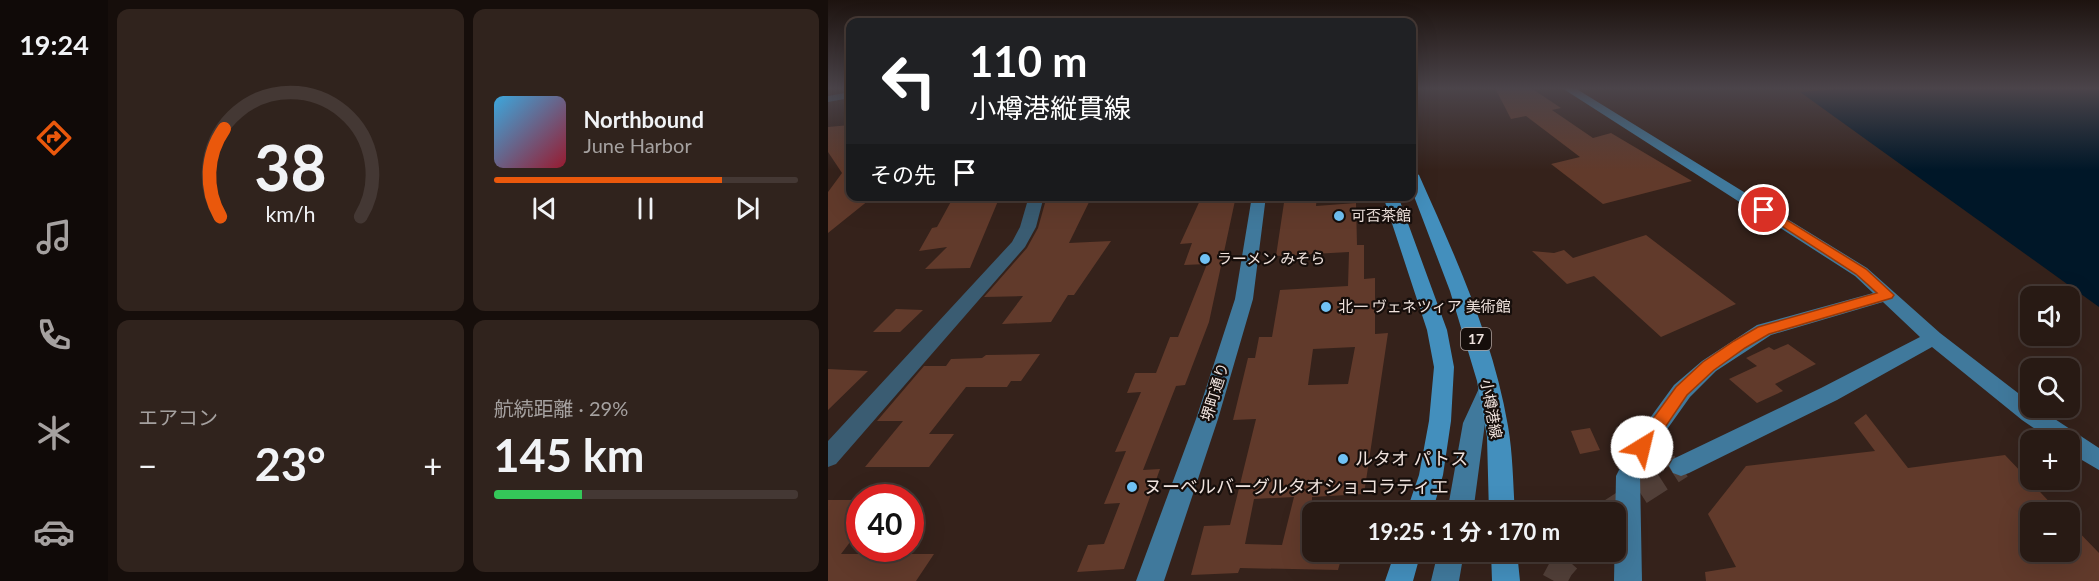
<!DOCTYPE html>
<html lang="ja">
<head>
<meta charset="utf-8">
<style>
  body { margin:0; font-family:Lato,"Noto Sans JP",sans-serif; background:#30231d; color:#f1f3f6; height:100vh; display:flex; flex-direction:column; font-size:22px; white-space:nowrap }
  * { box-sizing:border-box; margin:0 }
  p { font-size:20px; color:#a5a1a0 }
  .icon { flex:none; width:33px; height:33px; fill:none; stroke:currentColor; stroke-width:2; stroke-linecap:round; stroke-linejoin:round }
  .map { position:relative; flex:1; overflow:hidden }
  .panel { display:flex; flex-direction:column; gap:9px; padding:9px; background:#160e0b; width:720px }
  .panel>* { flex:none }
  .top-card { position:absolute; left:18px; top:18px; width:570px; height:183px; border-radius:12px; box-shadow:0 6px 24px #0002,0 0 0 2px #443834; background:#202124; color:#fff; overflow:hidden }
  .buttons { position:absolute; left:1192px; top:286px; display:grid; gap:12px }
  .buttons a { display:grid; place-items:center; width:60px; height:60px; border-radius:12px; background:#281a14; box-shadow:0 6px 24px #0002,0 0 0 2px #443834; font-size:30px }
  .speed { position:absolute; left:18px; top:484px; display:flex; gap:12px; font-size:30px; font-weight:700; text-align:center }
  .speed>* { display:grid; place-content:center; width:78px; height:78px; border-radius:50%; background:#281a14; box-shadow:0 6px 24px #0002,0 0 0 2px #443834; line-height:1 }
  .speed .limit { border:9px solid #d22; background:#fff; color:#111 }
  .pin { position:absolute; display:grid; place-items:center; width:51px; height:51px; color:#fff; margin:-26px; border:3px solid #fff; border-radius:50%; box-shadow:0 2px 6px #0007 }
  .me { position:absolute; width:66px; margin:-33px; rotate:36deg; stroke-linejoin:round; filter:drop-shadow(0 0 4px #0008) }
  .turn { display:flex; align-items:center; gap:21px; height:126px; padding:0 24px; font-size:27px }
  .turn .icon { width:78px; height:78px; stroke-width:2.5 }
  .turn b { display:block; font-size:42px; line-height:51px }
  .then { display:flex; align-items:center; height:57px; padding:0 24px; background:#0003; gap:12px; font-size:22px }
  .big { font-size:45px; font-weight:700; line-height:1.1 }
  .panel .tile { flex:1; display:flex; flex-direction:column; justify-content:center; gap:9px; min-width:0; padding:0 21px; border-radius:12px; background:#30231d }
  .panel .dial { align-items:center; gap:0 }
  .dial svg { height:156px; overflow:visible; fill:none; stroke:#443834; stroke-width:7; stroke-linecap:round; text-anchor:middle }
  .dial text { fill:#f1f3f6; stroke:none }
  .song { display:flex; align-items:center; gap:18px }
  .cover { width:72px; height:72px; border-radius:9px; background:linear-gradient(135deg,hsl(200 70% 55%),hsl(350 70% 35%)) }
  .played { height:6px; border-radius:3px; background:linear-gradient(90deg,#ea580c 75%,#443834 75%) }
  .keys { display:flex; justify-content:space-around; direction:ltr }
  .heat { display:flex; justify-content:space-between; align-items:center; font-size:33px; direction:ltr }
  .charge { height:9px; border-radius:4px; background:linear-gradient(90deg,#34c759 29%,#443834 0) }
  .panel .tiles { flex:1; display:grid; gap:9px; grid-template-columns:repeat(2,1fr) }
  .trip { position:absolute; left:474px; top:502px; width:324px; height:60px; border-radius:12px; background:#281a14; box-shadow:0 6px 24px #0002,0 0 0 2px #443834; font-weight:700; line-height:60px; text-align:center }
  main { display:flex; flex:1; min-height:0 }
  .menu { display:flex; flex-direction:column; width:108px; justify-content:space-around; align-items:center; background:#100a08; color:#a5a1a0 }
  .menu .icon { width:42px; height:42px }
  .menu .on { color:#ea580c }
  .menu b { font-size:27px; color:#f1f3f6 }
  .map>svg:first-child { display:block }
</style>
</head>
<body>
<main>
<nav class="menu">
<b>19:24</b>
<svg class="icon on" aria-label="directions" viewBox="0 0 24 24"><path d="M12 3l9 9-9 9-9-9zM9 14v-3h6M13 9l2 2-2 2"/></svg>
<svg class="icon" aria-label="music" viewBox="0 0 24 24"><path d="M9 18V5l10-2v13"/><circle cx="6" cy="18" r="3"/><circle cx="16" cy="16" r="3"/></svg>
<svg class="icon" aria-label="phone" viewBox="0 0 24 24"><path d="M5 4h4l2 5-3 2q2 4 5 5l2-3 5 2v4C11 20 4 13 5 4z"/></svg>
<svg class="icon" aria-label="climate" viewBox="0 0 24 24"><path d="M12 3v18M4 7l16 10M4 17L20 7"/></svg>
<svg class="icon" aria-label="car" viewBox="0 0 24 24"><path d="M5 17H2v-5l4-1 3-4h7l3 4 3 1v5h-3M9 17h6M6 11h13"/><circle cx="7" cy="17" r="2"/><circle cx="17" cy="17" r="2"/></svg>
</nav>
<section class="panel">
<div class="tiles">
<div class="tile dial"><svg viewBox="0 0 100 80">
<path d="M14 69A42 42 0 1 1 86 69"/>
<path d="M14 69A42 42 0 0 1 16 24" stroke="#ea580c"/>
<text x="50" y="56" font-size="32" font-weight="700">38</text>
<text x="50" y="72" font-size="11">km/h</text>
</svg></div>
<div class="tile">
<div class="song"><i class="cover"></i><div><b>Northbound</b><p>June Harbor</p></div></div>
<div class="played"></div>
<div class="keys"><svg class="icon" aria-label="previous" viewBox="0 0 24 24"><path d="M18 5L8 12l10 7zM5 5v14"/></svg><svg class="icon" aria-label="pause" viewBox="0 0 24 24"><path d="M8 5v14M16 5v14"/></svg><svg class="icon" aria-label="next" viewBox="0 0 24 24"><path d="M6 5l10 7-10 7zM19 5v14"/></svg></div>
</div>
<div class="tile"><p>エアコン</p>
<div class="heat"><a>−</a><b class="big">23°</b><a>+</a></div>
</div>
<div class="tile"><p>航続距離 · 29%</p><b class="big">145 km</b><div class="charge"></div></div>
</div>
</section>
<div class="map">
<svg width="1271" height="581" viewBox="0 0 1271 581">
  <rect width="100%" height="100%" fill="#35221b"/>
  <path fill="#001728" d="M1022 88H1271V307L972 92Z"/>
  <path fill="#613a2b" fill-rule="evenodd" d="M667 88H703L733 108 724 110 765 138 783 133 864 181 775 204 723 164 752 157 698 116 683 119Z
    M22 125V196H46L0 233V192L14 173 0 152V127Z
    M126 196H166L164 201H170L142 268 97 269 119 247 91 251 104 228 109 227Z
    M219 196H264L241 243 283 241 246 295H240L223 322 174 324 195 296 156 297 199 248 210 228Z
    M374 196H408L381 322 357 385 348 386 315 470 332 469 296 569 249 572 260 545 276 544 292 503 276 504 298 451 287 452 313 392 299 393 307 373H328L342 337H350L379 264 356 265 364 243 352 244Z
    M457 196H489L488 206 528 203 529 245H536V279L547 278V334L560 333 536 494 484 497V552H515L510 570 412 568 410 573 363 575 376 526 402 525 428 419 405 420 420 358H427L431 337H444L452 290 520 286 521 252 448 256ZM527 347 520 384 480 385 485 349ZM466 497 454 545 417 544 426 499Z
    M818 235 908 304 833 337 766 276 739 284 704 251 726 253 736 250 745 258Z
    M68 309 95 310 72 332H45Z
    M960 344 988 364 947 384 955 391 929 403 901 379 929 366 918 358 941 347 946 350Z
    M212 354 193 381H183L179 387H138L101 434H126L101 467H37L75 421H49L96 366H118L123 359 154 358 158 355Z
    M0 369 40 371 0 410Z
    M1038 414 1080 468 1177 455 1232 513H1203V552H1242V523L1271 553V581H878L877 572 908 567 880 514 918 466 1047 451 1026 423Z
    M762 428 772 450 752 454 743 431Z
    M0 500H32V529L13 554H106L88 581H0Z"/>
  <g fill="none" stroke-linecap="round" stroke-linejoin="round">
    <path stroke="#513f38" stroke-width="25" stroke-dasharray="25 13" stroke-linecap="butt" d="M780 513 853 466
      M726 581 733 568 747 552"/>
    <path fill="#3a5c72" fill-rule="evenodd" d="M22 92V98L0 102V96Z
      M201 196H216L208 227 197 247 8 464 0 467V441L184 242 192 227Z"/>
    <path fill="#40799c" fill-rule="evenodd" d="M734 88H747L1039 268 1112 333 1203 403V408H1210L1271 448V470L1242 453V441H1225L1194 420 1104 347 1009 400 861 473 853 476 845 473 841 466 845 459 993 388 1092 337 1055 302 943 335 888 371 862 397 823 452 812 476 814 581H786L788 476 806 440 846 385 874 361 929 325 1045 293 1027 276Z
      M424 196H438L425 299 390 419 336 581H308L368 419 407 299Z
      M661 381 669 384 672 389 657 423 645 513H619L635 423 653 384Z
      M610 552H636L631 581H603Z"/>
    <path fill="#438fbd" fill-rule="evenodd" d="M584 171 591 175C627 256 665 338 680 426 685 455 685 484 687 513H661L659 437 649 381 622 291 584 191Z
      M555 196H570L619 330 626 367 623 421 615 475 604 513H578L591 475 601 421 606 367 599 330Z
      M567 552H593L585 581H557Z
      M663 552H689L692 581H664Z"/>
  </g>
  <linearGradient id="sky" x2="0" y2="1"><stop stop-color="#1d130f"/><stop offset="0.52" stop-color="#4b444a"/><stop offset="1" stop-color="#4b444a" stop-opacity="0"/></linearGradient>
  <rect width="1271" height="170" fill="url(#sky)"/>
  <path fill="#ea580c" stroke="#983908" stroke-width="1.5" d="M936 206 1038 269 1066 295 1064 298 941 334 917 348 886 370 859 395 821 451 814 454 808 451 806 447 808 442 848 387 875 362 906 341 930 327 1049 293 1028 274 932 212V207Z"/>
  <g fill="#70c1f4" stroke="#160e0b" stroke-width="2">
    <circle cx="511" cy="216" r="6"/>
    <circle cx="377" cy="259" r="6"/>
    <circle cx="498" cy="307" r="6"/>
    <circle cx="515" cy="459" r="6"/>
    <circle cx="304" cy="487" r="6"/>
  </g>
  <g text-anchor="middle" stroke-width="4.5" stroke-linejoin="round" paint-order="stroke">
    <rect fill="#160e0b" stroke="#aea29e" stroke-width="1.5" x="633" y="328" width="30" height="22" rx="4.5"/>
    <g font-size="14" font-weight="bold" fill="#efe2dd">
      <text x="648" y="344">17</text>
    </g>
    <g font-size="15" fill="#efe2dd" stroke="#160e0b" text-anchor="start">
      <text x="523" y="221">可否茶館</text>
      <text x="389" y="264">ラーメン みそら</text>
      <text x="510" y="312">北一 ヴェネツィア 美術館</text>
    </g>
    <g font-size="15" fill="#efe2dd" stroke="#160e0b">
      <text transform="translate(387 392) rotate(-73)" y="5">堺町通り</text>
      <text transform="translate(663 409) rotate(80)" y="5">小樽港線</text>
    </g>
    <g font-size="18" fill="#efe2dd" stroke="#160e0b" text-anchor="start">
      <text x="527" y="465">ルタオ パトス</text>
      <text x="316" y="493">ヌーベルバーグルタオショコラティエ</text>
    </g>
  </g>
</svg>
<div class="buttons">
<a><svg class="icon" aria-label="sound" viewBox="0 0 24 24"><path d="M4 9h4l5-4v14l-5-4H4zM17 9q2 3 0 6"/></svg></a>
<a><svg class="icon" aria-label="search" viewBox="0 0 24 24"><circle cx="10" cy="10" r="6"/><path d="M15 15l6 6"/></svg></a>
<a>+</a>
<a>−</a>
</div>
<div class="speed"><div class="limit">40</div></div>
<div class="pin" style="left:936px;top:210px;background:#d93025"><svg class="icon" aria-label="arrive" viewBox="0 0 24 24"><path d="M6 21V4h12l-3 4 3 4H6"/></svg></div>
<svg class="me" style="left:814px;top:447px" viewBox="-20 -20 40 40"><circle r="19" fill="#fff"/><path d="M0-13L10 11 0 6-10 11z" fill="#ea580c"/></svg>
<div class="trip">19:25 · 1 分 · 170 m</div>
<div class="top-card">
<div class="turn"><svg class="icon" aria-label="left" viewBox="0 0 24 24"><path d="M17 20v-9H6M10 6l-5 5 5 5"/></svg><div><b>110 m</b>小樽港縦貫線</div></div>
<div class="then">その先<svg class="icon" aria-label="arrive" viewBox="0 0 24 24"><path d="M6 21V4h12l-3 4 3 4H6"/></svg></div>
</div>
</div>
</main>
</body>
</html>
